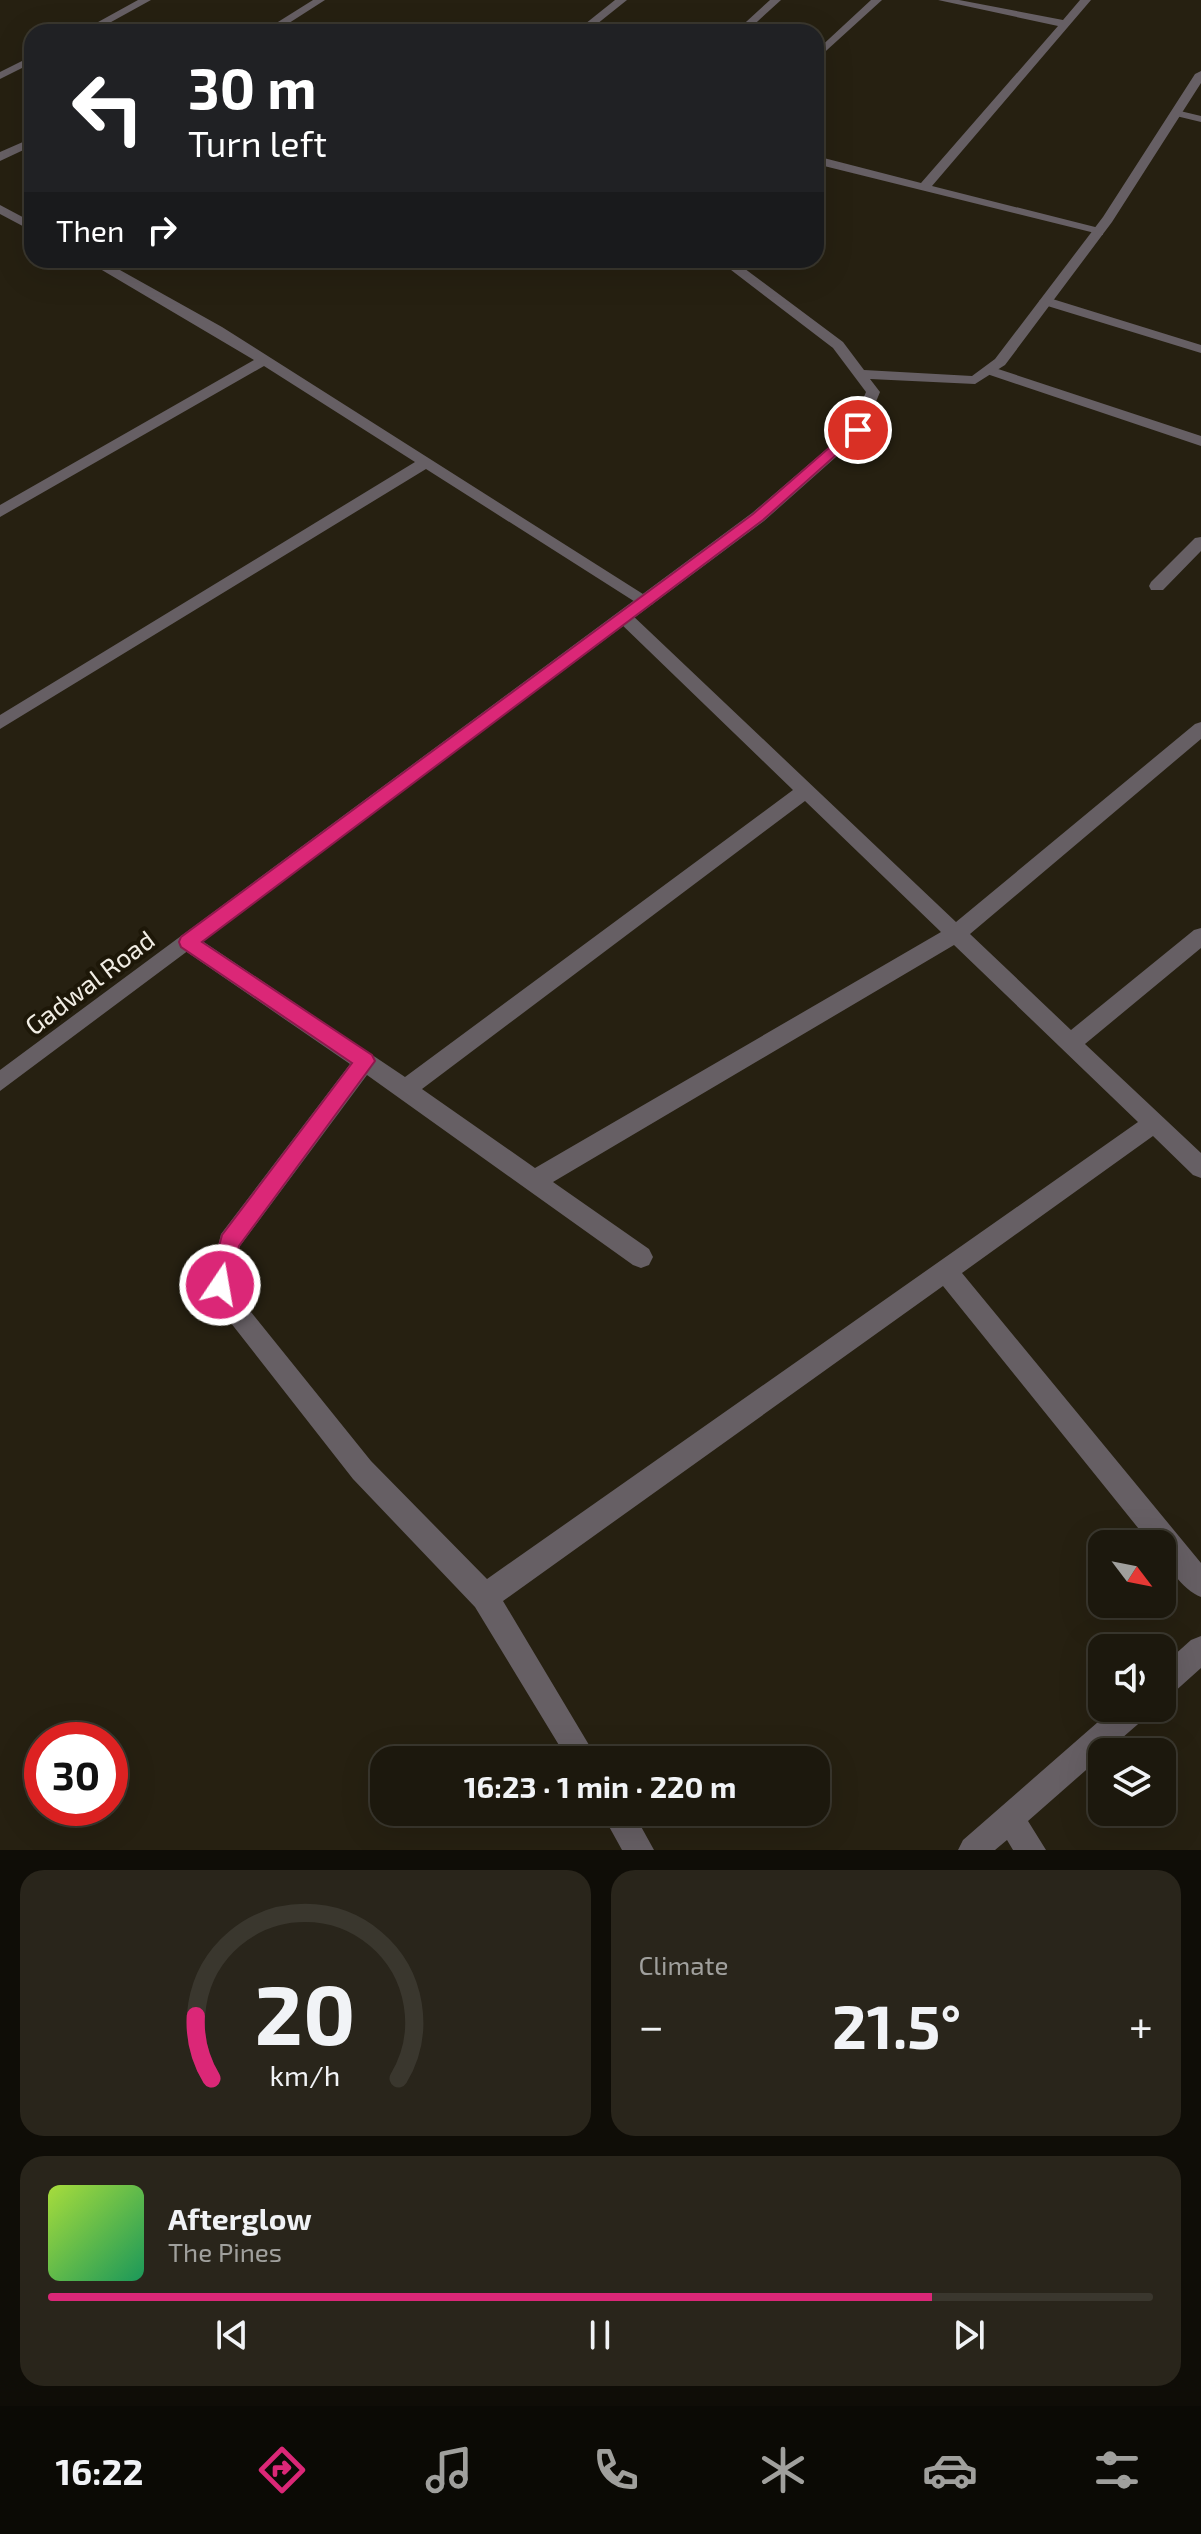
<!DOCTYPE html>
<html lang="en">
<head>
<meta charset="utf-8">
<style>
  body { margin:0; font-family:"Exo 2",sans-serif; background:#29251b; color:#f1f3f6; height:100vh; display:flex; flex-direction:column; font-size:30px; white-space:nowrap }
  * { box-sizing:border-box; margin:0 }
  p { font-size:26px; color:#a0a09d }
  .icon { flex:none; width:44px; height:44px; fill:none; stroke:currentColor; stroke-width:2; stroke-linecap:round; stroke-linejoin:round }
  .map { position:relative; height:1850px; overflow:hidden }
  .drawer { display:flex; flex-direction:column; gap:20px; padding:20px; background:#0f0d07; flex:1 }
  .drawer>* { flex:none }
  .banner { position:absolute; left:24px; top:24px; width:800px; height:244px; border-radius:24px; box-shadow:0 8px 32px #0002,0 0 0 2px #3a372e; background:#202124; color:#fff; overflow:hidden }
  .needle { width:52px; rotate:122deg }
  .fabs { position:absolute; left:1088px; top:1530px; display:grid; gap:16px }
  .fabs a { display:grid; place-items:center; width:88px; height:88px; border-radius:16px; background:#1c180d; box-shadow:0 8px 32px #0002,0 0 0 2px #3a372e; font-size:40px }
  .speed { position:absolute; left:24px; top:1722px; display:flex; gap:16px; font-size:40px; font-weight:700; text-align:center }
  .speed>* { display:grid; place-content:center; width:104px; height:104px; border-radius:50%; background:#1c180d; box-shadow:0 8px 32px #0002,0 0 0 2px #3a372e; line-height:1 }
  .speed .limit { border:12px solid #d22; background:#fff; color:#111 }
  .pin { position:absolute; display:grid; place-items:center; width:68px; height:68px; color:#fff; margin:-34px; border:4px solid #fff; border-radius:50%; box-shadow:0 2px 8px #0007 }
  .me { position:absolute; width:88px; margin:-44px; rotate:12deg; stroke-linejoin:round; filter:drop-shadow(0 0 6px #0008) }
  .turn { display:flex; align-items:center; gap:28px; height:168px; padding:0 32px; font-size:36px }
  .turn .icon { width:104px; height:104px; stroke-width:2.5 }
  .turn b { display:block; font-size:56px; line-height:68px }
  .then { display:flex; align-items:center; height:76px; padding:0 32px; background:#0003; gap:16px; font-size:30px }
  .big { font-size:60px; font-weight:700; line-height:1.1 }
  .drawer .widget { flex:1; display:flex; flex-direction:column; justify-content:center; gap:12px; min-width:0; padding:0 28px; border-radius:24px; background:#29251b }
  .drawer .dial { align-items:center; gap:0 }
  .dial svg { height:208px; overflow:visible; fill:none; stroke:#3a372e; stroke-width:7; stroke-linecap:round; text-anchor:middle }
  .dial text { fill:#f1f3f6; stroke:none }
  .song { display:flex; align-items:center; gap:24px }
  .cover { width:96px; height:96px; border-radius:12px; background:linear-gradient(135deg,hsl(80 70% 55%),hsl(150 70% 35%)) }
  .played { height:8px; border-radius:4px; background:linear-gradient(90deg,#db2777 80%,#3a372e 80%) }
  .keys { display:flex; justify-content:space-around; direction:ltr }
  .heat { display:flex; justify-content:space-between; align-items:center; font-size:44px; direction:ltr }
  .drawer .tiles { flex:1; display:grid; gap:20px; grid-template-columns:1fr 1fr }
  .widget:last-child { grid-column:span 2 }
  .trip { position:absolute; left:370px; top:1746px; width:460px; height:80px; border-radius:24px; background:#1c180d; box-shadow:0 8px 32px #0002,0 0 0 2px #3a372e; font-weight:700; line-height:80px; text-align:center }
  .dock { display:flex; height:128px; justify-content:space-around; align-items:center; background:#0b0a05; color:#a0a09d }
  .dock .icon { width:56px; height:56px }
  .dock .active { color:#db2777 }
  .dock b { font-size:36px; color:#f1f3f6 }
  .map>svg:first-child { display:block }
</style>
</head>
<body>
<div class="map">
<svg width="1201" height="1850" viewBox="0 0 1201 1850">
  <rect width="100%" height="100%" fill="#262011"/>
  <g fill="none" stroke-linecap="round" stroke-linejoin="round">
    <path fill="#665f64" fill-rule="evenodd" d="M138 0H151L93 32H80Z
      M615 0H627L587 32H575Z
      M770 0H781L746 32H735Z
      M871 0H882L816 60V51Z
      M938 0H959L1063 20 1080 0H1091L932 186 1103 229V235L816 164V156L921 183 1058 26Z
      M32 56V63L0 79V72Z
      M1176 110 1201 116V122L1172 115V111Z
      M32 138V146L0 161V152Z
      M0 205 32 222V231L0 214Z
      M85 260H102L222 327 654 601 652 605H640L426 469 0 729V715L415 462 264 366 0 517V505L254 360Z
      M1046 297 1201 345V353L1041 304 1039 301Z
      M989 366 1201 436V446L984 373 982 370Z
      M1201 537V551L1163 590H1151L1149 586 1151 582 1195 538Z
      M624 611 630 613 956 922 1195 724 1201 722V739L970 934 1071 1030 1194 930 1201 928V948L1085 1044 1201 1153V1178L1193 1175 1153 1136 962 1273 1201 1563V1597C1183 1590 1162 1563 1162 1544H1151L943 1286 503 1601 598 1760H568L475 1607 353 1479 227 1318 208 1285 221 1234 350 1064 181 948 178 942 181 936 188 934 195 936 405 1077 793 790 618 621 616 617ZM805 801 941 932 535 1168 422 1089ZM954 945 1138 1122 487 1579 371 1461 243 1302 232 1283 240 1246 367 1075 633 1265 641 1268 649 1265 653 1257 649 1249 553 1182Z
      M1201 1636V1668L1172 1694 1162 1698V1666L1191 1640Z
      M1114 1708H1149L1145 1718 1106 1752H1102V1756L1028 1821 1046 1850H1013L1007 1840 995 1850H958L963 1840Z
      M601 1812H633L654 1850H622Z"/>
    <path fill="#665f64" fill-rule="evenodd" d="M313 0H325L275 32H262Z
      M1201 71V83L1112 222 1005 365 975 384 870 379 880 392 863 433 764 521 0 1091V1070L752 513 851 428 866 392 833 348 718 260H733L843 342 864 370 972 376 995 359 1103 217 1195 74Z"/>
  </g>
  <path fill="#db2777" stroke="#8e194d" stroke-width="2" d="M853 427 864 430 763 520 202 942 372 1055 375 1061 239 1246 227 1292 220 1295 212 1292 209 1285 222 1235 352 1063 181 947 179 942 181 937 753 514Z"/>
  <g text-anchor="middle" stroke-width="8" stroke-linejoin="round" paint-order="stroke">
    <g font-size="26" fill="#f1ede4" stroke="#1d1708">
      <text transform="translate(90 983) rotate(-37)" y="9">Gadwal Road</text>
    </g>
  </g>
</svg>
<div class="fabs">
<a><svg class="needle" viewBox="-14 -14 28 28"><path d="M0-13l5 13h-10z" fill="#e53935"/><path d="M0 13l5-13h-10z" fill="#a0a09d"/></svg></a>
<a><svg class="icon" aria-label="sound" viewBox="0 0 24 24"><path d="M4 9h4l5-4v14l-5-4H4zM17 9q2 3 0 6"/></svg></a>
<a><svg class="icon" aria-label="layers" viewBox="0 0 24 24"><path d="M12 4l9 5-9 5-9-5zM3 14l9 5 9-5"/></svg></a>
</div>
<div class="speed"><div class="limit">30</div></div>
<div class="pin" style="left:858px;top:430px;background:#d93025"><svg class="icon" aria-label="arrive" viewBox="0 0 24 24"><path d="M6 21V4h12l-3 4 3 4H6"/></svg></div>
<svg class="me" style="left:220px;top:1285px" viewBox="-20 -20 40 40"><circle r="17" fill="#db2777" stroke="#fff" stroke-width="3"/><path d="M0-11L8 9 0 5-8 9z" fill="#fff"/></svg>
<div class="trip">16:23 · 1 min · 220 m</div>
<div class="banner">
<div class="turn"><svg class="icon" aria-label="left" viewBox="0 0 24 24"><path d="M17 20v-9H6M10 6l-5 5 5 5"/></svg><div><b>30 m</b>Turn left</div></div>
<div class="then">Then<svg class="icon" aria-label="right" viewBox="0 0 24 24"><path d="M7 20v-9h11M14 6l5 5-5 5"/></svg></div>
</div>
</div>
<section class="drawer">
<div class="tiles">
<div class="widget dial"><svg viewBox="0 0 100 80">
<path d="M14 69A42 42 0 1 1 86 69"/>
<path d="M14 69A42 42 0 0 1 8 45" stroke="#db2777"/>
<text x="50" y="56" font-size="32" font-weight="700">20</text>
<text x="50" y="72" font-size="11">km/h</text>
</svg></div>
<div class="widget"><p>Climate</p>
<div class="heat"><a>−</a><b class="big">21.5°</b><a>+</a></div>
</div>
<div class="widget">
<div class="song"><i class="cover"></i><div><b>Afterglow</b><p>The Pines</p></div></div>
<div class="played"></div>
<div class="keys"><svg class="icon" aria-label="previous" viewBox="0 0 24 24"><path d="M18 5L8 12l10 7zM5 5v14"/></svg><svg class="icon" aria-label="pause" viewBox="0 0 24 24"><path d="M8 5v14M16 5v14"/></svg><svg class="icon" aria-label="next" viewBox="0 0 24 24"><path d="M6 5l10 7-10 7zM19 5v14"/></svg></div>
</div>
</div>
</section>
<nav class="dock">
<b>16:22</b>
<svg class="icon active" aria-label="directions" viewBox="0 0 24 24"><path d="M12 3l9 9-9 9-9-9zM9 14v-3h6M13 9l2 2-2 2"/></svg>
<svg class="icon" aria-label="music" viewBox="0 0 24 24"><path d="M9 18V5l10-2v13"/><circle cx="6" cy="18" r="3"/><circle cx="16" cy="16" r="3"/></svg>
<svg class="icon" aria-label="phone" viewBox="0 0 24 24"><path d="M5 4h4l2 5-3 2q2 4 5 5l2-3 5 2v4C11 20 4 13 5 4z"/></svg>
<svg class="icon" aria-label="climate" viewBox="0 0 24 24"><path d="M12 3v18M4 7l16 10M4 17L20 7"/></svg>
<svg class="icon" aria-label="car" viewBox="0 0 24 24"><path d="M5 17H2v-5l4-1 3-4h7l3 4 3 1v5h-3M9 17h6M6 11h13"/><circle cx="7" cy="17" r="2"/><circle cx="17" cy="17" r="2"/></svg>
<svg class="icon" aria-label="filters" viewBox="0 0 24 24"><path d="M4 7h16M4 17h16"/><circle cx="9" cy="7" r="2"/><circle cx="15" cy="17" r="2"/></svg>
</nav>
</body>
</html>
